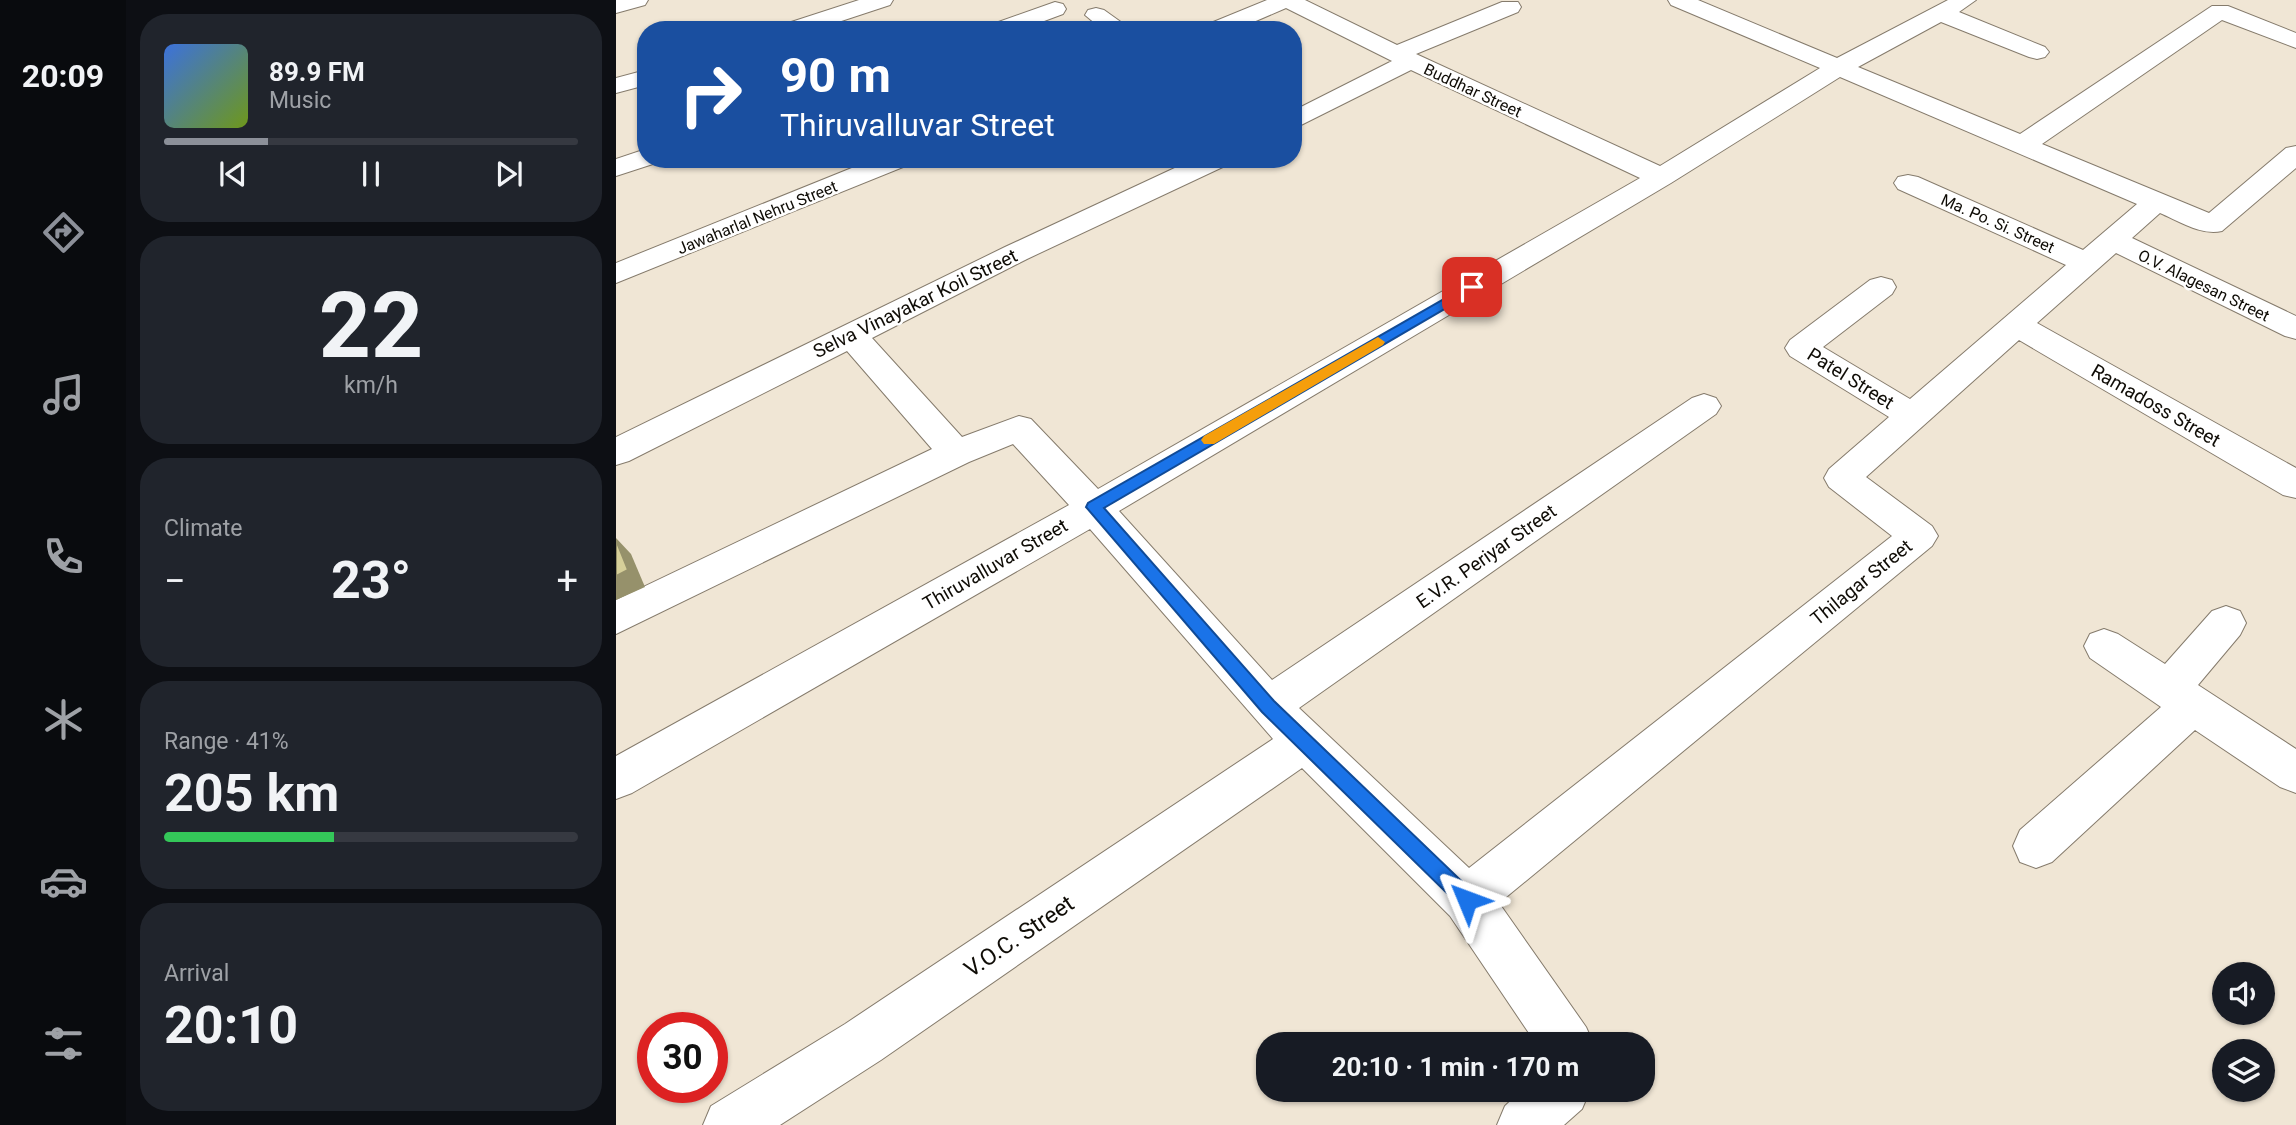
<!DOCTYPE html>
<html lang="en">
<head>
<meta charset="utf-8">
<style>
  body { margin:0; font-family:Roboto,sans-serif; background:#20242c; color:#f1f3f6; height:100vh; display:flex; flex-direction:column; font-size:26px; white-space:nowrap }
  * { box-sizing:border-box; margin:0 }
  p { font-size:23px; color:#9ea1a6 }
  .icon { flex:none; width:38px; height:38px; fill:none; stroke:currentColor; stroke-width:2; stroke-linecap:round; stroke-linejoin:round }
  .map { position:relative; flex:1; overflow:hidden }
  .side { display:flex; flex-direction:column; gap:14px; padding:14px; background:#0d0f14; width:490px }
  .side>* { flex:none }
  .guide { position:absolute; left:21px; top:21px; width:665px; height:147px; border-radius:28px; box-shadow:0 2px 5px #0004; background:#1a4fa0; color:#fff; overflow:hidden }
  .fabs { position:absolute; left:1596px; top:962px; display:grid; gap:14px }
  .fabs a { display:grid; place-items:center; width:63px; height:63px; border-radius:50%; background:#171b24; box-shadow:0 2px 5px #0004; font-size:35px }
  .speed { position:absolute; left:21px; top:1012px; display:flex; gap:14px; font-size:35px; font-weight:700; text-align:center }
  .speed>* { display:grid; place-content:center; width:91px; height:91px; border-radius:50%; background:#171b24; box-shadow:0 2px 5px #0004; line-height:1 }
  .speed .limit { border:10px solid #d22; background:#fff; color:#111 }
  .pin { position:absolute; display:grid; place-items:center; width:60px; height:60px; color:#fff; margin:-30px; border-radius:14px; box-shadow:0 4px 10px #0006 }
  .me { position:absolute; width:77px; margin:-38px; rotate:314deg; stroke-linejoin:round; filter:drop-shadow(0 0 5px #0008) }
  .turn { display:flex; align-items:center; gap:24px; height:147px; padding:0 28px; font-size:32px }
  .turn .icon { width:91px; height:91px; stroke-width:2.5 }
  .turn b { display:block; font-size:49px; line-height:60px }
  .big { font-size:52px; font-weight:700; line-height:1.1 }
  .side .tile { flex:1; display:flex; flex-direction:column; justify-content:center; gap:10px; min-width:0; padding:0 24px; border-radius:28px; background:#20242c }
  .side .dial { align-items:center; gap:0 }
  .dial b { font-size:91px; line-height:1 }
  .song { display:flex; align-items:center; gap:21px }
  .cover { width:84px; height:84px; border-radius:10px; background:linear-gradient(135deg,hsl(220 70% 55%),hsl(80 70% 35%)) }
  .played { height:7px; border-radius:4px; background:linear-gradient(90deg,#8c9099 25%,#363941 25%) }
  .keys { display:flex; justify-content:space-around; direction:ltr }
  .heat { display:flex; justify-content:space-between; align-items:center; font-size:38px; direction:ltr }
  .charge { height:10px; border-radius:5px; background:linear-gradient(90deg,#34c759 41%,#363941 0) }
  .trip { position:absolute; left:640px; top:1032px; width:399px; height:70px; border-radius:28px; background:#171b24; box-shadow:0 2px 5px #0004; font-weight:700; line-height:70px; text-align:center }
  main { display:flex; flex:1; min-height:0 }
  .tab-bar { display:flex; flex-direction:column; width:126px; justify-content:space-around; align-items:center; background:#090b0e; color:#9ea1a6 }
  .tab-bar .icon { width:49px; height:49px }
  .tab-bar .active { color:#8c9099 }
  .tab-bar b { font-size:32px; color:#f1f3f6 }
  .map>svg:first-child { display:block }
</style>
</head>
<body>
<main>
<nav class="tab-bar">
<b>20:09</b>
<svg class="icon active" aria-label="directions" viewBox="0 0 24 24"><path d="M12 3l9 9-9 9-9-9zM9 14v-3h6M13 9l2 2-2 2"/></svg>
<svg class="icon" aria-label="music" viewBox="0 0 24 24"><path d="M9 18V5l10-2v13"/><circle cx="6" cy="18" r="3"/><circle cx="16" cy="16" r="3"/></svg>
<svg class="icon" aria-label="phone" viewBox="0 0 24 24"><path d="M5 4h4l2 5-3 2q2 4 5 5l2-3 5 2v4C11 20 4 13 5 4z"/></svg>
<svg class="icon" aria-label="climate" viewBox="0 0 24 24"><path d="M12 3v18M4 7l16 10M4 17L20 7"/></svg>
<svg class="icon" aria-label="car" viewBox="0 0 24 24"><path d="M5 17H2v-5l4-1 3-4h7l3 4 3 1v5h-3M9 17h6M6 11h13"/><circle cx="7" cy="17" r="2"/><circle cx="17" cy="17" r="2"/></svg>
<svg class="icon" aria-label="filters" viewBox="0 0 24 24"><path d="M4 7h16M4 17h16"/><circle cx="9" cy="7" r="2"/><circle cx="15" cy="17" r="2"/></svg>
</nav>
<section class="side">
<div class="tile">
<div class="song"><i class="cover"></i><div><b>89.9 FM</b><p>Music</p></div></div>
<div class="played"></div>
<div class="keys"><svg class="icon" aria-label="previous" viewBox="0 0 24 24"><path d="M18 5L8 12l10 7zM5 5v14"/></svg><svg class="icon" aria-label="pause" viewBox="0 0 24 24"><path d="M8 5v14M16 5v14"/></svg><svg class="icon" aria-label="next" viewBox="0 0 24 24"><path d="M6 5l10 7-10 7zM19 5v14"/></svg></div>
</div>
<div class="tile dial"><b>22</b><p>km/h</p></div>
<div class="tile"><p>Climate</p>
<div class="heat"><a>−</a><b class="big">23°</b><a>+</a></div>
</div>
<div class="tile"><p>Range · 41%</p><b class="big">205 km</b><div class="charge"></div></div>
<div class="tile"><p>Arrival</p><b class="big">20:10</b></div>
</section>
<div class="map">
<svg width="1680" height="1125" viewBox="0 0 1680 1125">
  <rect width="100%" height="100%" fill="#f0e6d5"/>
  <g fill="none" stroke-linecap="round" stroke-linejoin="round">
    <g stroke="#857b6c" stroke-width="2">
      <path id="street" d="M243 0H277L274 5 198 30H162L166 25Z
        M651 0H689L781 45 886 2H902L905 7 902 12 800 54 1044 166 1204 68 1055 5 1052 0H1082L1221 58 1332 0H1360L1343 12 1429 47 1433 52 1429 57 1421 59 1413 57 1325 22 1242 67 1404 134 1596 6H1612L1680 33V48L1606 20 1426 144 1593 213 1670 148 1680 146V168L1606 231C1585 236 1563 221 1544 213L1516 238 1680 316V339L1669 336 1500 253 1421 323 1680 468V498L1667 495 1403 340 1250 477 1316 526 1322 536 1316 546 883 903 970 1027 978 1045H921L834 916 686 768 265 1060 164 1125H87L95 1106 229 1024 657 739 474 529 16 793 0 799V756L453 505 397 444 353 462 0 634V600L316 449 231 351 13 461 0 465V437L389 247 578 159H614L611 165 411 259 256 338 346 437 403 416 415 419 482 489 1024 178 795 70 677 129V111L776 61 670 8 619 30H586L590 25ZM1224 77 1521 204 1467 250 1302 177 1292 175 1282 177 1278 183 1282 189 1450 265 1294 399 1207 347 1276 294 1280 287 1276 280 1265 277 1254 280 1174 340 1169 348 1174 356 1273 417 1213 469 1208 478 1213 487 1276 536 853 868 683 708 1100 414 1105 406 1100 398 1088 394 1076 398 656 680 503 511 1055 183Z
        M439 2 447 4 450 9 447 14 404 30H370L374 25Z
        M480 8 488 10 516 30H487L469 15 472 10Z
        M30 70V85L0 93V78Z
        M30 149V159H42L40 163 0 176V159Z
        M258 159H295L292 165 0 283V263Z
        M1610 606 1624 611 1630 623 1624 635 1582 685 1680 749V793L1664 787 1579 730 1436 862 1420 868 1404 862 1397 846 1404 830 1545 707 1474 658 1468 646 1474 634 1488 629 1502 634 1549 664 1596 611Z
        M906 1090H974L966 1109 948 1125H881L889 1106Z"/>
    </g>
    <g stroke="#857b6c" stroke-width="2">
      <path id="secondary" d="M0 0H32L29 5 0 13Z"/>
    </g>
    <use href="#street" fill="#fff" fill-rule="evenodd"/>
    <use href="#secondary" fill="#fff" fill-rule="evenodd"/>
  </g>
  <path fill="#96916b" d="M0 538 15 554 29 587 0 600Z"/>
  <path fill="#d6cf99" stroke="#96916b" stroke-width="2" d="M0 540 12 570 0 576Z"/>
  <path fill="#1a73e8" stroke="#114b97" stroke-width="2" d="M856 283 862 287 861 290 488 508 658 701 858 893 861 900 858 906 851 909 844 906 646 712 470 507 472 503Z"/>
  <path fill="#f59e0b" d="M762 337 769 342 767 345 598 444H588L585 440 588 436Z"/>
  <g text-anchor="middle" stroke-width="5" stroke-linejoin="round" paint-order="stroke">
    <g font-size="16" fill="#0f0c06" stroke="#fff">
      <text transform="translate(857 90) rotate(25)" y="6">Buddhar Street</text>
      <text transform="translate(141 217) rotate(-22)" y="6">Jawaharlal Nehru Street</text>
      <text transform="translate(1382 223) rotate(24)" y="6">Ma. Po. Si. Street</text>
      <text transform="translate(1588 285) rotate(26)" y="6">O.V. Alagesan Street</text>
    </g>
    <g font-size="19" fill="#0f0c06" stroke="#fff">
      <text transform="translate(299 303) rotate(-26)" y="7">Selva Vinayakar Koil Street</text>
      <text transform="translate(1235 378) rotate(32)" y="7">Patel Street</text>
      <text transform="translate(1540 405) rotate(30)" y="7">Ramadoss Street</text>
      <text transform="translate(870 556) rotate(-35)" y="7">E.V.R. Periyar Street</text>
      <text transform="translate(379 564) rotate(-30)" y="7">Thiruvalluvar Street</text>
      <text transform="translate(1245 582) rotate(-39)" y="7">Thilagar Street</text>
    </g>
    <g font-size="23" fill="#0f0c06" stroke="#fff">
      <text transform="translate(403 936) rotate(-34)" y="8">V.O.C. Street</text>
    </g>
  </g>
</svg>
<div class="fabs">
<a><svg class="icon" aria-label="sound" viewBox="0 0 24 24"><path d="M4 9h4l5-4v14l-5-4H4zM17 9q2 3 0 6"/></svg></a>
<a><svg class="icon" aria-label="layers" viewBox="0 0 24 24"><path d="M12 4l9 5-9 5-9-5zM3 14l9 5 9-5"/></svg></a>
</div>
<div class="speed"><div class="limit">30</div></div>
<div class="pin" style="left:856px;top:287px;background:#d93025"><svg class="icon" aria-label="arrive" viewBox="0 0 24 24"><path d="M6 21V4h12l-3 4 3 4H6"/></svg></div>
<svg class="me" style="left:851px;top:900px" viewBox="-20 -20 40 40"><path d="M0-17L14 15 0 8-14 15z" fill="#1a73e8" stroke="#fff" stroke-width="4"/></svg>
<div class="trip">20:10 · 1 min · 170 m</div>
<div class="guide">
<div class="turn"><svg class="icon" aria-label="right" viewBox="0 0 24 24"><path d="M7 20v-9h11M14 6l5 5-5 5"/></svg><div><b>90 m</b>Thiruvalluvar Street</div></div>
</div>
</div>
</main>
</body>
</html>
